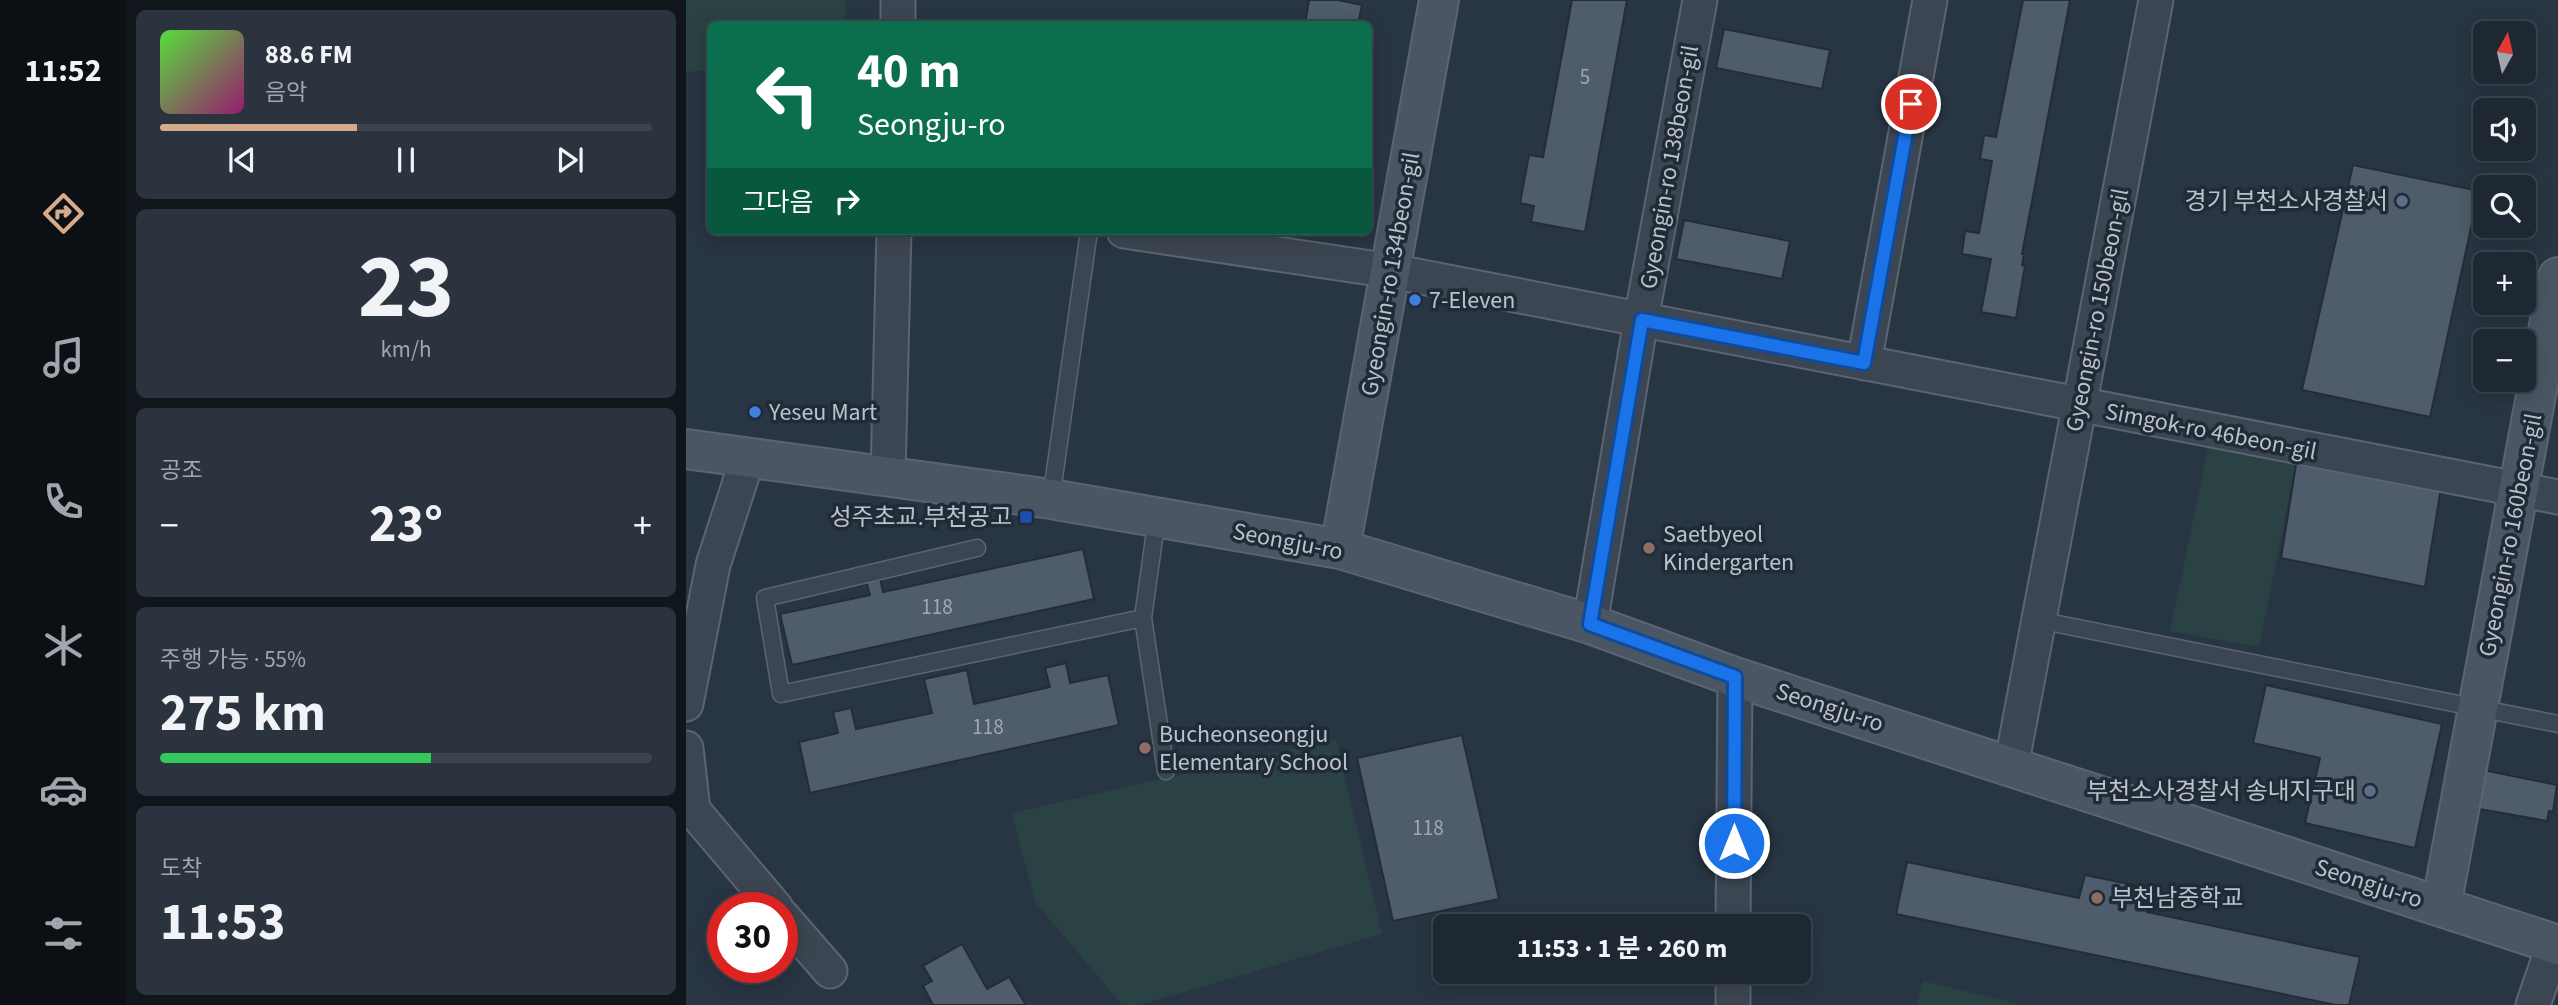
<!DOCTYPE html>
<html lang="ko">
<head>
<meta charset="utf-8">
<style>
  body { margin:0; font-family:"Source Sans 3","Noto Sans KR",sans-serif; background:#2b343e; color:#f1f3f6; height:100vh; display:flex; flex-direction:column; font-size:26px; white-space:nowrap }
  * { box-sizing:border-box; margin:0 }
  p { font-size:23px; color:#a1a6ac }
  .icon { flex:none; width:38px; height:38px; fill:none; stroke:currentColor; stroke-width:2; stroke-linecap:round; stroke-linejoin:round }
  .map { position:relative; flex:1; overflow:hidden }
  .sheet { display:flex; flex-direction:column; gap:10px; padding:10px; background:#10161c; width:560px }
  .sheet>* { flex:none }
  .guide { position:absolute; left:21px; top:21px; width:665px; height:214px; border-radius:10px; box-shadow:0 4px 18px #0003,0 0 0 2px #3c444d; background:#0b6e4f; color:#fff; overflow:hidden }
  .needle { width:46px; rotate:8deg }
  .fabs { position:absolute; left:1787px; top:21px; display:grid; gap:14px }
  .fabs a { display:grid; place-items:center; width:63px; height:63px; border-radius:10px; background:#1e2832; box-shadow:0 4px 18px #0003,0 0 0 2px #3c444d; font-size:35px }
  .speed { position:absolute; left:21px; top:892px; display:flex; gap:14px; font-size:35px; font-weight:700; text-align:center }
  .speed>* { display:grid; place-content:center; width:91px; height:91px; border-radius:50%; background:#1e2832; box-shadow:0 4px 18px #0003,0 0 0 2px #3c444d; line-height:1 }
  .speed .limit { border:10px solid #d22; background:#fff; color:#111 }
  .pin { position:absolute; display:grid; place-items:center; width:60px; height:60px; color:#fff; margin:-30px; border:4px solid #fff; border-radius:50%; box-shadow:0 2px 7px #0007 }
  .me { position:absolute; width:77px; margin:-38px; rotate:0deg; stroke-linejoin:round; filter:drop-shadow(0 0 5px #0008) }
  .turn { display:flex; align-items:center; gap:24px; height:147px; padding:0 35px; font-size:32px }
  .turn .icon { width:91px; height:91px; stroke-width:2.5 }
  .turn b { display:block; font-size:49px; line-height:60px }
  .then { display:flex; align-items:center; height:66px; padding:0 35px; background:#0003; gap:14px; font-size:26px }
  .big { font-size:52px; font-weight:700; line-height:1.1 }
  .sheet .card { flex:1; display:flex; flex-direction:column; justify-content:center; gap:10px; min-width:0; padding:0 24px; border-radius:10px; background:#2b343e }
  .sheet .dial { align-items:center; gap:0 }
  .dial b { font-size:91px; line-height:1 }
  .song { display:flex; align-items:center; gap:21px }
  .cover { width:84px; height:84px; border-radius:10px; background:linear-gradient(135deg,hsl(110 70% 55%),hsl(320 70% 35%)) }
  .played { height:7px; border-radius:4px; background:linear-gradient(90deg,#d6ab8b 40%,#3c444d 40%) }
  .keys { display:flex; justify-content:space-around; direction:ltr }
  .heat { display:flex; justify-content:space-between; align-items:center; font-size:38px; direction:ltr }
  .charge { height:10px; border-radius:5px; background:linear-gradient(90deg,#34c759 55%,#3c444d 0) }
  .trip { position:absolute; left:747px; top:914px; width:378px; height:70px; border-radius:10px; background:#1e2832; box-shadow:0 4px 18px #0003,0 0 0 2px #3c444d; font-weight:700; line-height:70px; text-align:center }
  main { display:flex; flex:1; min-height:0 }
  .menu { display:flex; flex-direction:column; width:126px; justify-content:space-around; align-items:center; background:#0c1014; color:#a1a6ac }
  .menu .icon { width:49px; height:49px }
  .menu .on { color:#d6ab8b }
  .menu b { font-size:32px; color:#f1f3f6 }
  .map>svg:first-child { display:block }
</style>
</head>
<body>
<main>
<nav class="menu">
<b>11:52</b>
<svg class="icon on" aria-label="directions" viewBox="0 0 24 24"><path d="M12 3l9 9-9 9-9-9zM9 14v-3h6M13 9l2 2-2 2"/></svg>
<svg class="icon" aria-label="music" viewBox="0 0 24 24"><path d="M9 18V5l10-2v13"/><circle cx="6" cy="18" r="3"/><circle cx="16" cy="16" r="3"/></svg>
<svg class="icon" aria-label="phone" viewBox="0 0 24 24"><path d="M5 4h4l2 5-3 2q2 4 5 5l2-3 5 2v4C11 20 4 13 5 4z"/></svg>
<svg class="icon" aria-label="climate" viewBox="0 0 24 24"><path d="M12 3v18M4 7l16 10M4 17L20 7"/></svg>
<svg class="icon" aria-label="car" viewBox="0 0 24 24"><path d="M5 17H2v-5l4-1 3-4h7l3 4 3 1v5h-3M9 17h6M6 11h13"/><circle cx="7" cy="17" r="2"/><circle cx="17" cy="17" r="2"/></svg>
<svg class="icon" aria-label="filters" viewBox="0 0 24 24"><path d="M4 7h16M4 17h16"/><circle cx="9" cy="7" r="2"/><circle cx="15" cy="17" r="2"/></svg>
</nav>
<section class="sheet">
<div class="card">
<div class="song"><i class="cover"></i><div><b>88.6 FM</b><p>음악</p></div></div>
<div class="played"></div>
<div class="keys"><svg class="icon" aria-label="previous" viewBox="0 0 24 24"><path d="M18 5L8 12l10 7zM5 5v14"/></svg><svg class="icon" aria-label="pause" viewBox="0 0 24 24"><path d="M8 5v14M16 5v14"/></svg><svg class="icon" aria-label="next" viewBox="0 0 24 24"><path d="M6 5l10 7-10 7zM19 5v14"/></svg></div>
</div>
<div class="card dial"><b>23</b><p>km/h</p></div>
<div class="card"><p>공조</p>
<div class="heat"><a>−</a><b class="big">23°</b><a>+</a></div>
</div>
<div class="card"><p>주행 가능 · 55%</p><b class="big">275 km</b><div class="charge"></div></div>
<div class="card"><p>도착</p><b class="big">11:53</b></div>
</section>
<div class="map">
<svg width="1872" height="1005" viewBox="0 0 1872 1005">
  <rect width="100%" height="100%" fill="#283543"/>
  <path fill="#2a4244" d="M0 0H160L159 24H24V70L0 72Z
    M1523 444 1610 463 1573 647 1484 631Z
    M650 739 696 934 454 1005H436L349 902 326 813Z
    M1237 981 1337 1005H1231Z"/>
  <path fill="#4e5c6b" stroke="#232d3a" stroke-width="2" d="M623 0H652L676 5 672 24H619Z
    M886 0H941L899 232 845 222 848 206 834 203 843 155 857 157Z
    M1337 0H1384L1336 254H1338L1336 265 1339 266 1330 318 1295 312 1305 259 1276 254 1279 231 1293 233 1306 161 1294 159 1298 135 1310 137Z
    M1038 29 1144 50 1136 89 1030 68Z
    M1667 165 1793 191 1744 417 1616 390Z
    M998 220 1104 241 1096 279 990 259Z
    M1612 452 1757 475 1739 587 1595 558Z
    M397 549 408 599 106 665 94 614 184 595 180 581 194 578 197 592Z
    M380 663 384 683 422 675 433 725 124 793 113 742 152 733 147 712 165 708 170 729 246 713 238 679 281 670 288 704 364 687 359 668Z
    M1580 685 1756 724 1729 848 1619 823 1634 758 1567 743Z
    M776 735 813 899 707 921 671 758Z
    M1797 770 1871 785 1867 812 1863 811 1861 821 1788 808Z
    M1221 862 1393 898 1399 875 1467 889 1461 912 1674 957 1663 1005H1650L1210 914Z
    M276 944 301 989 323 977 340 1005H247L237 986 246 981 237 966Z"/>
  <g fill="none" stroke-linecap="round" stroke-linejoin="round">
    <g stroke="#5b6470" stroke-width="19">
      <path id="lane" d="M365 499 403 231
        M471 517 457 618 480 771
        M291 548 79 598 95 694 457 618
        M1352 620 1872 724"/>
    </g>
    <g stroke="#5b6470" stroke-width="37">
      <path id="street" d="M212 24V0
        M438 231 705 271 1872 497
        M1178 363 1244 0
        M202 476 208 231
        M904 624 955 320 1014 0
        M0 704 27 565 62 457
        M0 748 7 810 90 908
        M1325 767 1470 0
        M96 916 144 971
        M1047 926 1049 677
        M1047 1005V971
        M1847 1005 1868 944"/>
    </g>
    <g stroke="#5b6470" stroke-width="42">
      <path id="secondary" d="M0 449 365 499 654 549 904 624 1049 677 1872 945
        M654 549 753 0
        M1755 907 1872 277"/>
    </g>
    <use href="#lane" stroke="#3c4652" stroke-width="16"/>
    <use href="#street" stroke="#3c4652" stroke-width="33"/>
    <use href="#secondary" stroke="#4b5665" stroke-width="38"/>
  </g>
  <g fill="none" stroke-linecap="round" stroke-linejoin="round">
    <g stroke="#114b97" stroke-width="18">
      <path id="route" d="M1048 843 1049 677 904 624 956 320 1178 363 1225 104"/>
    </g>
    <use href="#route" stroke="#1a73e8" stroke-width="12"/>
  </g>
  <g fill="#5c6f8a" stroke="#212b38" stroke-width="2.5">
    <circle cx="1716" cy="201" r="7"/>
    <circle cx="1684" cy="791" r="7"/>
  </g>
  <g fill="#3f7fe0" stroke="#212b38" stroke-width="2.5">
    <circle cx="729" cy="300" r="7"/>
    <circle cx="69" cy="412" r="7"/>
  </g>
  <rect fill="#1a4fb4" stroke="#212b38" stroke-width="2.5" x="333" y="510" width="14" height="14" rx="3.5"/>
  <g fill="#8d6e63" stroke="#212b38" stroke-width="2.5">
    <circle cx="963" cy="548" r="7"/>
    <circle cx="459" cy="748" r="7"/>
    <circle cx="1411" cy="898" r="7"/>
  </g>
  <g text-anchor="middle" stroke-width="7" stroke-linejoin="round" paint-order="stroke">
    <g font-size="21" fill="#9fa8b4">
      <text x="899" y="84">5</text>
      <text x="251" y="614">118</text>
      <text x="302" y="734">118</text>
      <text x="742" y="835">118</text>
    </g>
    <g font-size="24" fill="#bac2cc" stroke="#212b38">
      <text transform="translate(983 167) rotate(-80)" y="8">Gyeongin-ro 138beon-gil</text>
      <text transform="translate(704 274) rotate(-80)" y="8">Gyeongin-ro 134beon-gil</text>
      <text transform="translate(1411 310) rotate(-79)" y="8">Gyeongin-ro 150beon-gil</text>
      <text transform="translate(1525 431) rotate(11)" y="8">Simgok-ro 46beon-gil</text>
      <text transform="translate(1824 535) rotate(-79)" y="8">Gyeongin-ro 160beon-gil</text>
      <text transform="translate(602 541) rotate(11)" y="8">Seongju-ro</text>
      <text transform="translate(1144 707) rotate(18)" y="8">Seongju-ro</text>
      <text transform="translate(1683 883) rotate(18)" y="8">Seongju-ro</text>
    </g>
    <g font-size="24" fill="#bac2cc" stroke="#212b38" text-anchor="start">
      <text x="1702" y="209" text-anchor="end">경기 부천소사경찰서</text>
      <text x="743" y="308">7-Eleven</text>
      <text x="83" y="420">Yeseu Mart</text>
      <text x="326" y="525" text-anchor="end">성주초교.부천공고</text>
      <text x="977" y="542">Saetbyeol<tspan x="977" dy="28">Kindergarten</tspan></text>
      <text x="473" y="742">Bucheonseongju<tspan x="473" dy="28">Elementary School</tspan></text>
      <text x="1670" y="799" text-anchor="end">부천소사경찰서 송내지구대</text>
      <text x="1425" y="906">부천남중학교</text>
    </g>
  </g>
</svg>
<div class="fabs">
<a><svg class="needle" viewBox="-14 -14 28 28"><path d="M0-13l5 13h-10z" fill="#e53935"/><path d="M0 13l5-13h-10z" fill="#a1a6ac"/></svg></a>
<a><svg class="icon" aria-label="sound" viewBox="0 0 24 24"><path d="M4 9h4l5-4v14l-5-4H4zM17 9q2 3 0 6"/></svg></a>
<a><svg class="icon" aria-label="search" viewBox="0 0 24 24"><circle cx="10" cy="10" r="6"/><path d="M15 15l6 6"/></svg></a>
<a>+</a>
<a>−</a>
</div>
<div class="speed"><div class="limit">30</div></div>
<div class="pin" style="left:1225px;top:104px;background:#d93025"><svg class="icon" aria-label="arrive" viewBox="0 0 24 24"><path d="M6 21V4h12l-3 4 3 4H6"/></svg></div>
<svg class="me" style="left:1048px;top:843px" viewBox="-20 -20 40 40"><circle r="17" fill="#1a73e8" stroke="#fff" stroke-width="3"/><path d="M0-11L8 9 0 5-8 9z" fill="#fff"/></svg>
<div class="trip">11:53 · 1 분 · 260 m</div>
<div class="guide">
<div class="turn"><svg class="icon" aria-label="left" viewBox="0 0 24 24"><path d="M17 20v-9H6M10 6l-5 5 5 5"/></svg><div><b>40 m</b>Seongju-ro</div></div>
<div class="then">그다음<svg class="icon" aria-label="right" viewBox="0 0 24 24"><path d="M7 20v-9h11M14 6l5 5-5 5"/></svg></div>
</div>
</div>
</main>
</body>
</html>
